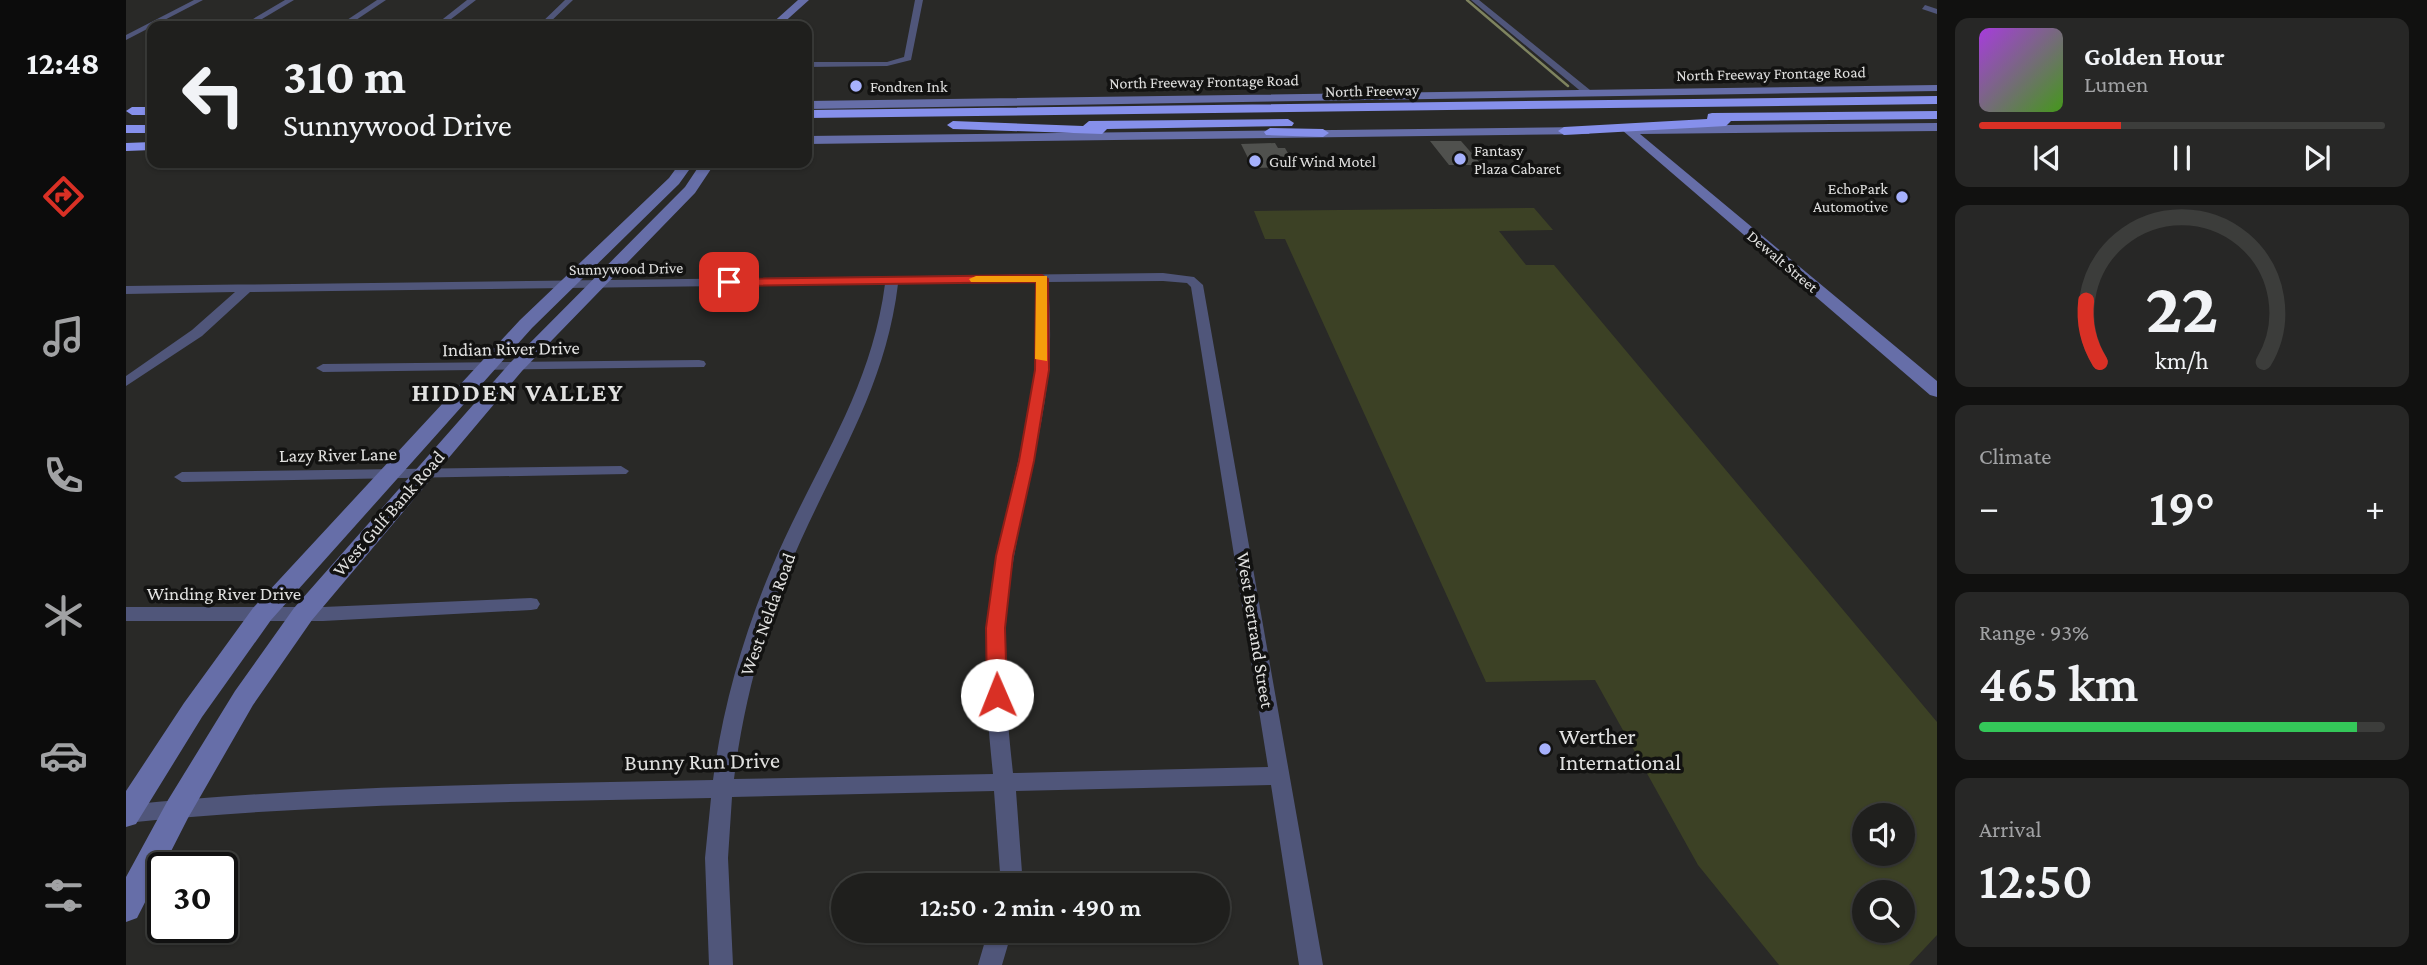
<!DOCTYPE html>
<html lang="en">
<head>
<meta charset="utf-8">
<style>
  body { margin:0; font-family:"Crimson Pro",serif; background:#272726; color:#f1f3f6; height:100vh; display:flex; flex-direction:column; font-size:26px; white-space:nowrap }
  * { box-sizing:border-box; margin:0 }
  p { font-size:23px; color:#a1a2a4 }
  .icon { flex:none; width:38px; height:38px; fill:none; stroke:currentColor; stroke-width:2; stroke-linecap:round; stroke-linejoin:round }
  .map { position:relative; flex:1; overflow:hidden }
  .panel { display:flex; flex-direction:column; gap:18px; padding:18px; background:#111110; width:490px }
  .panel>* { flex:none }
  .top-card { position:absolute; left:21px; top:21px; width:665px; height:147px; border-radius:14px; box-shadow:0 2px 5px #0004,0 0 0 2px #3c3d3b; background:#1f1f1d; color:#f1f3f6; overflow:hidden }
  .tools { position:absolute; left:1726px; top:803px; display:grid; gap:14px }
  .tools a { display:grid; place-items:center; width:63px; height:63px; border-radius:50%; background:#1f1f1d; box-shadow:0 2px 5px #0004,0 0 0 2px #3c3d3b; font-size:35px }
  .speed { position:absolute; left:21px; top:852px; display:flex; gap:14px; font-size:35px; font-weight:700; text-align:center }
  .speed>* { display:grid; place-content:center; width:91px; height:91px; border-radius:50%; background:#1f1f1d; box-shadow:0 2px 5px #0004,0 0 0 2px #3c3d3b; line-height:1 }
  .speed .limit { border:4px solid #111; border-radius:10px; background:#fff; color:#111 }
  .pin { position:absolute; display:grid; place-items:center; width:60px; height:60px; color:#fff; margin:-30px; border-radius:14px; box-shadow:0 4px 10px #0006 }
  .me { position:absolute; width:77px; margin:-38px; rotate:359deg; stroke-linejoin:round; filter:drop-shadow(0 0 5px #0008) }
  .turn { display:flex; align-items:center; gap:24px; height:147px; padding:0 21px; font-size:32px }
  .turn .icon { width:91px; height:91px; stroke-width:2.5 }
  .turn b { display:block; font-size:49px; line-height:60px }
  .big { font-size:52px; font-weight:600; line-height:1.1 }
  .panel .widget { flex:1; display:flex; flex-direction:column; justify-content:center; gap:10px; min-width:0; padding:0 24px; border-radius:14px; background:#272726 }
  .panel .dial { align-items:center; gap:0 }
  .dial svg { height:182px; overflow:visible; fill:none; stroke:#3c3d3b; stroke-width:7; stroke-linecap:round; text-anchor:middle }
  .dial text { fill:#f1f3f6; stroke:none }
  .song { display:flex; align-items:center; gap:21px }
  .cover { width:84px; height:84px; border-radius:10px; background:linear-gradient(135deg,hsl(280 70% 55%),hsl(100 70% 35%)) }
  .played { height:7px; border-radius:4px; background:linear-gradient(90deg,#d93025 35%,#3c3d3b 35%) }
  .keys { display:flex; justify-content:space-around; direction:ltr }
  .heat { display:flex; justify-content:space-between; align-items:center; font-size:38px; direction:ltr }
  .charge { height:10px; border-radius:5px; background:linear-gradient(90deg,#34c759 93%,#3c3d3b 0) }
  .trip { position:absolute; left:705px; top:873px; width:399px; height:70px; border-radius:35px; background:#1f1f1d; box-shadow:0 2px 5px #0004,0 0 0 2px #3c3d3b; font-weight:600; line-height:70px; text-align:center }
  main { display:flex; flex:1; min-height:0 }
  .tabs { display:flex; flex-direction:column; width:126px; justify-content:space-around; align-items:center; background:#0c0c0c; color:#a1a2a4 }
  .tabs .icon { width:49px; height:49px }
  .tabs .current { color:#d93025 }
  .tabs b { font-size:32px; color:#f1f3f6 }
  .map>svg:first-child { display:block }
</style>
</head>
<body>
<main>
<nav class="tabs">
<b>12:48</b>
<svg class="icon current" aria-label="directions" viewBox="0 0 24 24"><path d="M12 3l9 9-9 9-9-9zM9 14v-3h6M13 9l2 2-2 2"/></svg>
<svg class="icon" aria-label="music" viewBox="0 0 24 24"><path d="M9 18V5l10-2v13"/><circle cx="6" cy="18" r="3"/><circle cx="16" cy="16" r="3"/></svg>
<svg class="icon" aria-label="phone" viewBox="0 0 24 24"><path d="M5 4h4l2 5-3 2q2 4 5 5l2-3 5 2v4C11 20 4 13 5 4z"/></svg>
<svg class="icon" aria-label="climate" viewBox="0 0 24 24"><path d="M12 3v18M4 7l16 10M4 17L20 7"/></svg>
<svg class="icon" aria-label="car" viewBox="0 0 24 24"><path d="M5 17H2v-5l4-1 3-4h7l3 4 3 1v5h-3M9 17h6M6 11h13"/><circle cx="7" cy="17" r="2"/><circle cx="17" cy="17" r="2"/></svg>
<svg class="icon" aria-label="filters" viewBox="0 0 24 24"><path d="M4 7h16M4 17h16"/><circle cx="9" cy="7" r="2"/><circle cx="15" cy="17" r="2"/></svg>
</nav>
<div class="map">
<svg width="1811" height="965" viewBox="0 0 1811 965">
  <rect width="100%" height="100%" fill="#292927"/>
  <path fill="#3c4125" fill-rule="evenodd" d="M1408 208 1427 230 1373 231 1400 265H1428L1811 722V935L1783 965H1653L1572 865 1469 680 1360 682 1159 239H1139L1128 211ZM1738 816H1776V854H1738ZM1738 892H1776V931H1738Z"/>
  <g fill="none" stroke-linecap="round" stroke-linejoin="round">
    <path stroke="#7e835f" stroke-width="2.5" d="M1341 0 1442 86"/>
  </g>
  <path fill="#50514e" d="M1304 141H1335L1356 165H1323Z
    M1149 143 1152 148H1159L1170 167 1127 168 1115 144Z"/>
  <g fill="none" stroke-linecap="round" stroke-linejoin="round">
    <path fill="#50567a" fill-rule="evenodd" d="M68 0H77L0 40V35Z
      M159 0H168L124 26H115Z
      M251 0H260L221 26H212Z
      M341 0H350L316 26H308Z
      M439 0H447L420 26H412Z
      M789 0H797L785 60 761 66 681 67V62H761L778 57Z
      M1345 0H1353L1464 90V94H1458Z
      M1799 5 1811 9V14L1796 9Z
      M1037 273 1068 277 1077 285 1197 965H1173L1145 785 890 791 897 886H875L868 791 606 797 602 858 607 965H583L579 858 585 798C390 802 194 803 0 823V805C195 785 391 784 587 780 598 697 623 616 658 540 699 452 746 383 759 284L124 292 76 336 0 386V376L66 330 109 292 0 294V286ZM1037 281 1061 283 1065 287 1142 767 887 773C880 709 875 646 884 582 894 510 916 440 923 367 925 339 924 311 922 282ZM910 282C911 311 912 339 909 368 901 440 878 510 866 582 856 646 860 709 867 774L608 779C618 697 641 616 675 540 715 452 760 383 772 284Z
      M573 360 578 361 580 364 578 367 197 372 190 368 197 364Z
      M495 466 503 471 500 474 56 482 48 477 56 472Z
      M405 598 411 599 414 604 411 609 405 610 197 621H0V607H197Z
      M862 931H886L876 965H852Z"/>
    <path fill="#666ea8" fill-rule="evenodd" d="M672 0H683L654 26H643Z
      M1811 85V91L681 109V101Z
      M1811 123V131L1514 134 1811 381V397L1804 395 1496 130 1502 126Z
      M1459 127 1465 131 1463 134 681 144V136Z
      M554 163H568L553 184 406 328 145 620 76 717 10 824 0 827V791L58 703 127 608 394 320 543 178Z
      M575 163H589L569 193 396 371 186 620 127 705 62 818 11 918 0 922V877L42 800 109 691 168 608 384 363 559 187Z"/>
    <path fill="#8690eb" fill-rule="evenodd" d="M1811 96V104L681 118V110Z
      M26 107V115H6L0 111 6 107Z
      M1811 111V119L1605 121 1600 126 1438 135 1432 131 1438 127 1581 119 1582 114 1586 113Z
      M1162 119 1168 123 1166 126 981 129 976 134 827 129 821 125 827 121 957 126 963 121Z
      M0 125H26V133H0Z
      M1144 128 1197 129 1203 133 1197 137 1140 135 1138 132Z
      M26 142V150L0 151V143Z"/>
  </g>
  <path fill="#d93025" stroke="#8d1f18" stroke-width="2" d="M916 275 922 279 923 370 908 461 887 556 879 628 881 695 878 700H864L861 695 860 628 870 556 893 461 909 370 910 282 603 286 597 282 603 279Z"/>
  <path fill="#f59e0b" d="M850 276H921V361L909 359 910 282H845L843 279Z"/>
  <g fill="#a6b1fc" stroke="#121211" stroke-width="2.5">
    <circle cx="730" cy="86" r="7"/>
    <circle cx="1334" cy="159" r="7"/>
    <circle cx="1129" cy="161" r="7"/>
    <circle cx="1776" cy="197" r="7"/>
    <circle cx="1419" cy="749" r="7"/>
  </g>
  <g text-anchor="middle" stroke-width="7" stroke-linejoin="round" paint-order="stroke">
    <g font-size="16" fill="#e1e1e0" stroke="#121211">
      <text transform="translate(1645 73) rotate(-1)" y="6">North Freeway Frontage Road</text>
      <text transform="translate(1078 81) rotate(-1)" y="6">North Freeway Frontage Road</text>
      <text transform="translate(1246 90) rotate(-1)" y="6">North Freeway</text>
      <text transform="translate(1657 261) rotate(40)" y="6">Dewalt Street</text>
      <text transform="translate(500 268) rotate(-1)" y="6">Sunnywood Drive</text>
    </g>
    <g font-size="16" fill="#e1e1e0" stroke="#121211" text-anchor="start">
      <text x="744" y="92">Fondren Ink</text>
      <text x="1348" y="156">Fantasy<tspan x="1348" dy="18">Plaza Cabaret</tspan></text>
      <text x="1143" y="167">Gulf Wind Motel</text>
      <text x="1762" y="194" text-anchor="end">EchoPark<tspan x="1762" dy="18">Automotive</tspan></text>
    </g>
    <g font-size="19" fill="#e1e1e0" stroke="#121211">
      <text transform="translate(385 348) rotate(-1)" y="7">Indian River Drive</text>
      <text transform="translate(212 454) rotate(-1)" y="7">Lazy River Lane</text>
      <text transform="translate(262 513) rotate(-49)" y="7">West Gulf Bank Road</text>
      <text x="98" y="600">Winding River Drive</text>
      <text transform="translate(641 614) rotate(-70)" y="7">West Nelda Road</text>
      <text transform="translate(1130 630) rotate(81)" y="7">West Bertrand Street</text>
    </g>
    <g font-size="23" fill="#e1e1e0" stroke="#121211" text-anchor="start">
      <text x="1433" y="744">Werther<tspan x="1433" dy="26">International</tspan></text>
    </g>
    <g font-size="23" fill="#e1e1e0" stroke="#121211">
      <text transform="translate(576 761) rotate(-1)" y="8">Bunny Run Drive</text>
    </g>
    <g font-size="26" font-weight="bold" letter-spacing="2" fill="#e1e1e0" stroke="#121211">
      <text x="392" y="401">HIDDEN VALLEY</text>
    </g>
  </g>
</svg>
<div class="tools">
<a><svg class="icon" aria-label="sound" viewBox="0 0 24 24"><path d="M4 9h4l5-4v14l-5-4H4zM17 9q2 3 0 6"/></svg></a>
<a><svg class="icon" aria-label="search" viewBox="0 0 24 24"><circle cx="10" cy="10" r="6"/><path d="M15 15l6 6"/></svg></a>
</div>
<div class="speed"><div class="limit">30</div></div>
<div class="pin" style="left:603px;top:282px;background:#d93025"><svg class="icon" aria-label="arrive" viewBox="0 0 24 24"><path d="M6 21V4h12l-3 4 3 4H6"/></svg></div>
<svg class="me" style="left:871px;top:695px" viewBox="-20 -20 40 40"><circle r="19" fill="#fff"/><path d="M0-13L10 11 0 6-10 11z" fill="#d93025"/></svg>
<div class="trip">12:50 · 2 min · 490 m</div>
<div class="top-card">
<div class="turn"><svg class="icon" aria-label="left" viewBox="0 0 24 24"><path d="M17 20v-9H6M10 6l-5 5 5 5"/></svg><div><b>310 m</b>Sunnywood Drive</div></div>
</div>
</div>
<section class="panel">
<div class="widget">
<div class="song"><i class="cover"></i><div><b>Golden Hour</b><p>Lumen</p></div></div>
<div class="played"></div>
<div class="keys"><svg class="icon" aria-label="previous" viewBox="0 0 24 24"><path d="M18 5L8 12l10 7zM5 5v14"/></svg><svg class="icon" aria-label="pause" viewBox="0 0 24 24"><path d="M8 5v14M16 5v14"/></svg><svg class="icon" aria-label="next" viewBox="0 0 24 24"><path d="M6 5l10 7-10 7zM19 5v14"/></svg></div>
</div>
<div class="widget dial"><svg viewBox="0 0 100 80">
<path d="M14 69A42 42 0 1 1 86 69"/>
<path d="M14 69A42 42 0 0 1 8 42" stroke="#d93025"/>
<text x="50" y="56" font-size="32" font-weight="700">22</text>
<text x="50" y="72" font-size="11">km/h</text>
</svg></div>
<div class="widget"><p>Climate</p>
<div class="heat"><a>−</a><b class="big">19°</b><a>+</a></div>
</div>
<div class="widget"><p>Range · 93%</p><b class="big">465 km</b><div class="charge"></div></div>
<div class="widget"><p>Arrival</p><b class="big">12:50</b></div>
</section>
</main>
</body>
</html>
